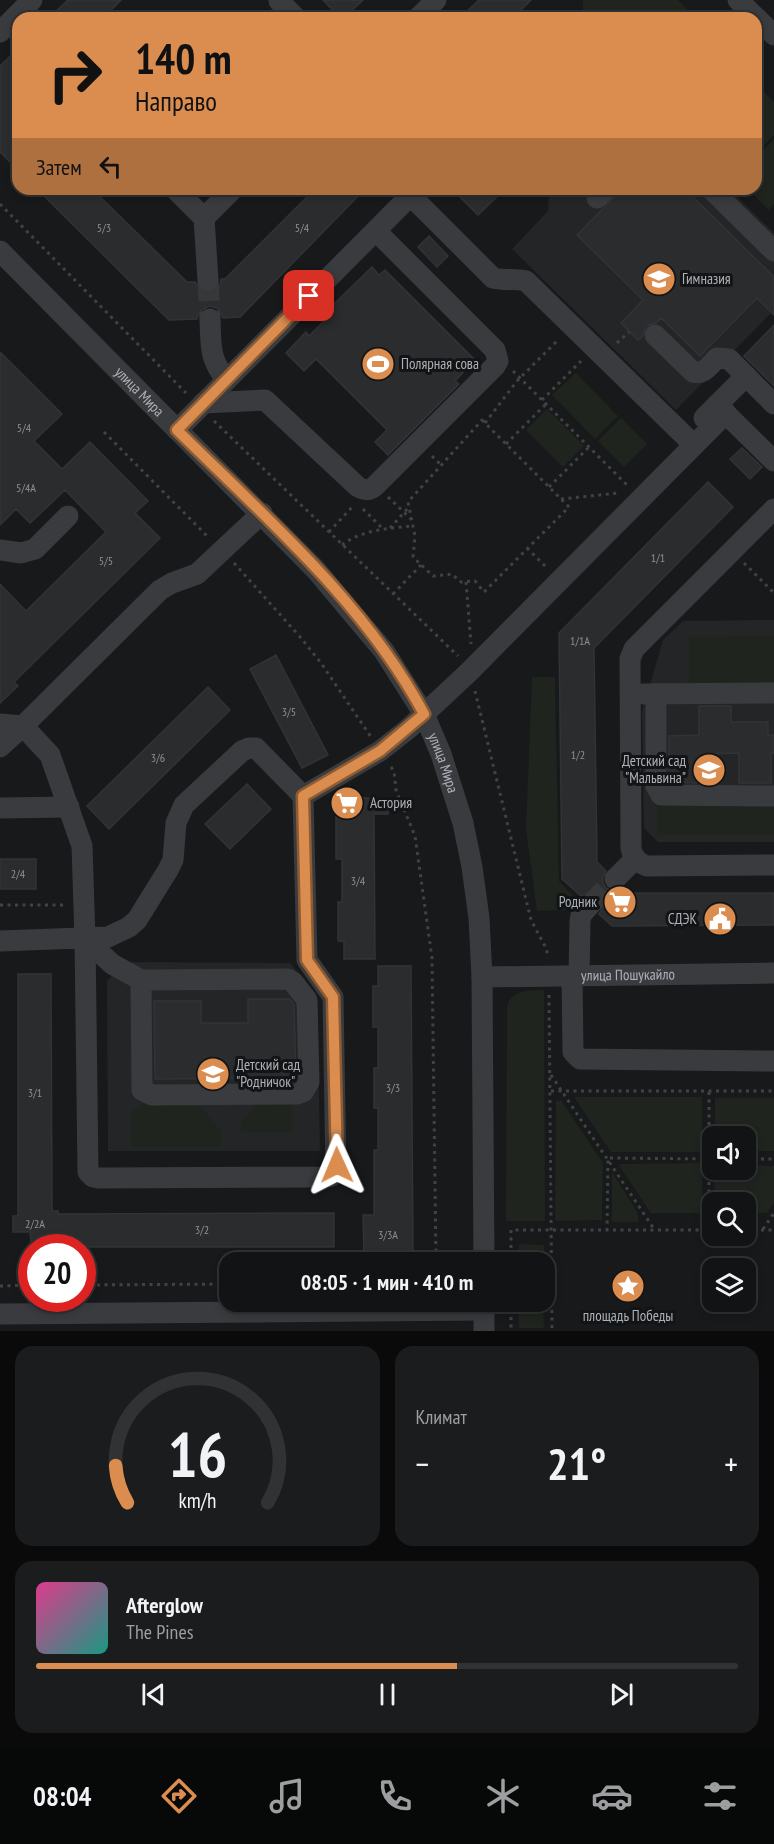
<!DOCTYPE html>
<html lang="ru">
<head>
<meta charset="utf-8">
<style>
  body { margin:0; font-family:"PT Sans Narrow",sans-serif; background:#1b1c1d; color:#f1f3f6; height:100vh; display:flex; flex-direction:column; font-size:22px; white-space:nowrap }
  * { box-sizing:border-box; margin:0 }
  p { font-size:20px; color:#9c9ea0 }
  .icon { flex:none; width:33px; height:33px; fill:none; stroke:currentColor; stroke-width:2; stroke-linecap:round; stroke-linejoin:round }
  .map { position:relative; height:1331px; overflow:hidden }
  .side { display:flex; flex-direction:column; gap:15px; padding:15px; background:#0a0a0b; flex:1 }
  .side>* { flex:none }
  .banner { position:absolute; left:12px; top:12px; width:750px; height:183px; border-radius:18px; box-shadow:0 3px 9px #0003,0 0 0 2px #313234; background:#db8d4f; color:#111; overflow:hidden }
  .fabs { position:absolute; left:702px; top:1126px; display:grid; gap:12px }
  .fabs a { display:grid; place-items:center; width:54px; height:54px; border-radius:12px; background:#121314; box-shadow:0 3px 9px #0003,0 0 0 2px #313234; font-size:30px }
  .speed { position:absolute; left:18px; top:1234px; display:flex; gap:12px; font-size:30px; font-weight:700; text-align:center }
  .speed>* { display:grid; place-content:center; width:78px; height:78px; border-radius:50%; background:#121314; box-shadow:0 3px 9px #0003,0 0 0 2px #313234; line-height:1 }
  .speed .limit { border:9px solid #d22; background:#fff; color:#111 }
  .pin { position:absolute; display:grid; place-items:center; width:51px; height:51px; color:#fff; margin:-26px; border-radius:12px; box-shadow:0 3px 9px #0006 }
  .me { position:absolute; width:66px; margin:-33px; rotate:359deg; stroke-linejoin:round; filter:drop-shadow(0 0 4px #0008) }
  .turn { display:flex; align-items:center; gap:21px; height:126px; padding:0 24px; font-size:27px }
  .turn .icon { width:78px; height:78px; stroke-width:2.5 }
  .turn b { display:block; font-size:42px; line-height:51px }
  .then { display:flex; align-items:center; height:57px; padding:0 24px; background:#0003; gap:12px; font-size:22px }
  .big { font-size:45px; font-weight:600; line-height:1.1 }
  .side .tile { flex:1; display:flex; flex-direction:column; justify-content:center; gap:9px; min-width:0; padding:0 21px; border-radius:18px; background:#1b1c1d }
  .side .dial { align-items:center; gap:0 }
  .dial svg { height:156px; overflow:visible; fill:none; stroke:#313234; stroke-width:7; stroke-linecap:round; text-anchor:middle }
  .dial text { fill:#f1f3f6; stroke:none }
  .song { display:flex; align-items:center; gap:18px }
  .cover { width:72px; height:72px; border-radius:9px; background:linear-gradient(135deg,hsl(330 70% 55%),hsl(170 70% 35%)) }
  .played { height:6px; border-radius:3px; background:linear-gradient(90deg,#db8d4f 60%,#313234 60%) }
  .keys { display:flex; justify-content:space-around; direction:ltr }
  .heat { display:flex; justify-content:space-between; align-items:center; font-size:33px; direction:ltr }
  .side .tiles { flex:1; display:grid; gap:15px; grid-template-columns:1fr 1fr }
  .tile:last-child { grid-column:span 2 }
  .trip { position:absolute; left:219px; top:1252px; width:336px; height:60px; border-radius:18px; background:#121314; box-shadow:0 3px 9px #0003,0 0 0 2px #313234; font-weight:600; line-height:60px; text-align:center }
  .dock { display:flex; height:96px; justify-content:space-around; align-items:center; background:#070808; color:#9c9ea0 }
  .dock .icon { width:42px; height:42px }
  .dock .on { color:#db8d4f }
  .dock b { font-size:27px; color:#f1f3f6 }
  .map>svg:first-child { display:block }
</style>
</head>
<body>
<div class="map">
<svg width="774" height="1331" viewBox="0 0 774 1331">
  <rect width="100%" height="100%" fill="#18191a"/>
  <path fill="#242527" d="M549 189H729L774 233V310L676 410 512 249 548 211Z
    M774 620V842H658L644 828 642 712 663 640 683 621Z
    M122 962 290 963 317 996 320 1151H108L107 981Z"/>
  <path fill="#1f241f" d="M583 0H678L696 18H588L583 12Z
    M756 84 774 102V135L756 153Z
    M774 139V204L769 210 748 189H756V157Z
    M576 373 618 416 595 439 552 395Z
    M547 409 584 446 563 467 526 430Z
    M621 418 647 444 624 467 598 441Z
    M774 636V683H689V637Z
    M532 677H555L559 881 578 901 568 910 537 911 526 829Z
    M774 801V835H657V802Z
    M544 990 545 1221H506L507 1006C513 988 529 991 544 990Z
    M574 1097H702V1152H611Z
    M715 1098H774V1151H746V1137H715Z
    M561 1100 603 1163 602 1220 555 1221 556 1101Z
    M196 1102 221 1131V1147H131V1113L145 1103Z
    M259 1102H292V1132H241V1121Z
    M702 1163V1213H651L618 1164Z
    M746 1165 774 1166V1202L767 1213H746V1203H714L715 1170H746Z
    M612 1172 638 1213V1222H612Z
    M519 1244 544 1245V1262H519Z
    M519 1302H543L544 1328H519Z"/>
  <path fill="#2b2c2e" stroke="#323336" stroke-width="1.5" d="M68 0H121L103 18H49Z
    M323 0H363L344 18H340Z
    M479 0H531L513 18H460Z
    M18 49V170L0 152V66Z
    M37 189H92L187 282H195L202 291 208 293 216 290 220 285 221 279H225L315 189H365L240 317 223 318 217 308 209 306 199 312 197 319 169 320Z
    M452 189H505L478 215Z
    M622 189H685L774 277V315L757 298 700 356 661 318 656 323 646 326 643 336 638 340 621 323 643 300 577 235Z
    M429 236 448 256 437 267 418 247Z
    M372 267 379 275 385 270 475 360 455 381 459 384 388 455 375 442 387 430 316 359 304 371 286 353 306 332 309 336 334 311 330 308Z
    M774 325V386L744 356Z
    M0 352 62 414 34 441 62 469 90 442 148 501 135 513 160 538 14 682 18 686 0 703V584L26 611 106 532 65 490 30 523 16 509 0 525Z
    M742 448 762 467 750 479 730 459Z
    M708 482 733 507 594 648 597 862 606 871 603 876V883L606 888 612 891 624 888 629 893H774V925L612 926 599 914 603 907 599 896 592 892 586 893 581 896 562 879 559 633Z
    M276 655 328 755 302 768 250 669Z
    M208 687 230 710 109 829 87 806Z
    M699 706H731V722H768V735H774V753H771V783H739V753L702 754V783L669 782V736L699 735Z
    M247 784 271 809 230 849 205 824Z
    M341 798H388V814H374L375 959H344V941H338V902H342V859H336V817H341Z
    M0 859H36V889H0Z
    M378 966H411L413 1255H364L363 1215H374V1150H378V1108H374V1068H378V1027H373V986H378Z
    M18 974H51L52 1211H58V1214L334 1213V1247H71V1243H31L30 1232H13V1216H18Z
    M248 999H290L294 1005 296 1078 155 1079 154 1001H201V1023H248Z"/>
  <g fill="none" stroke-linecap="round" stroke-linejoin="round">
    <path stroke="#36383a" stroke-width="21" stroke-dasharray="21 10" stroke-linecap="butt" d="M208 280 210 319
      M590 905 615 879"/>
    <path stroke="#404245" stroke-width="3" stroke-dasharray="3 4.5" stroke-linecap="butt" d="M0 204 186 393
      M617 343 629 332
      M513 371 627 485
      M542 400 581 361
      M482 420 569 507 484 592 475 581 461 582 452 574 433 576 413 557 415 536 408 502Z
      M214 421 458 656
      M485 423 517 381 559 339
      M104 432 208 537
      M506 444 546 404
      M432 456 441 465
      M549 487 589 447
      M388 497 412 520
      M561 499 619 493
      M363 509 383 529
      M390 528 409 507
      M329 532 353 506
      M342 545C361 530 390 528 413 526
      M527 548 547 568
      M234 563 301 638 321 663 371 737
      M744 563 774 593
      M466 582 471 644
      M393 594 421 565
      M475 691 531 920 547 950V958
      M391 767 394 771 396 790 415 836 432 958 436 1259 435 1263
      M0 905H65
      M549 995 552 1331
      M551 1075 654 1229
      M551 1091H774
      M746 1159H774
      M763 1229 774 1213
      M709 1230V1091
      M746 1230H774
      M607 1231 608 1158 712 1159
      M511 1263V1230H712
      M82 1285 230 1284
      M0 1286 32 1285
      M511 1302V1331"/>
    <g stroke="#3a3b3e" stroke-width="21">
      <path d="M738 0 774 35"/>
      <path d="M279 1 296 18"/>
      <path d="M418 18 436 0"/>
      <path d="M0 32 32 0"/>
      <path d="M175 189 204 218 208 280"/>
      <path d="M711 189 774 251"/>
      <path d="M411 196 493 278C505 281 515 278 526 281L694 445"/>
      <path d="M597 198 606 189"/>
      <path d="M204 218 233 189"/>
      <path id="s1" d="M0 251 316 570 384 651 424 714 441 754 463 823 472 867 479 918 482 977 484 1263"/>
      <path d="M210 319C211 344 209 359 226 379"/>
      <path d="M655 335 693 372C704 375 710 365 717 358L729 359 774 404"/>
      <path d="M203 403 265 400 358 487C365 491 370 491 376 485L495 366 498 361 495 350 376 231"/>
      <path d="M717 405 774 461"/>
      <path d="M704 418 746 376"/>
      <path d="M177 430 417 189"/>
      <path d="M774 509 634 649 630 659 631 848C633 858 638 863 647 866L774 865"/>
      <path d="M0 550 21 553 35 549 68 516"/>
      <path d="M643 694 774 693"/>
      <path d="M656 694V786L661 795 774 796"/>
      <path d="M0 724 23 726 0 747"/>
      <path d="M303 796 380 751 408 729 469 672 726 413"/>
      <path d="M0 808 69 807"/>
      <path d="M615 879 635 859"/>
      <path d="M85 939 112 964 141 980"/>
      <path d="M0 941 108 937 129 927 137 920 168 870 173 860 176 823 184 805 242 751 249 748H256L303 796 307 960 333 997 336 1171 332 1176 324 1177 98 1178 93 1177 88 1172 85 939 82 846 50 755 23 726 160 590 172 583 197 574 262 513"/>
      <path d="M572 976 573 1052 580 1059 774 1061"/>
      <path d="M579 976 580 921 581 915 590 905"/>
      <path id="s2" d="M482 977 774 973"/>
      <path d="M288 979 293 982 307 1000 309 1082 303 1092 297 1094 152 1095 142 1090 141 980Z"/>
      <path d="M0 1314 484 1310"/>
      <path d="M484 1331V1302"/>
    </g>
  </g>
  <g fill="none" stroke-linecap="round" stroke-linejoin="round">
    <g stroke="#8e5c33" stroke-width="15">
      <path id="route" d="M309 296 177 430C265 517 365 603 424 714L380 751 303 796 307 960 333 997 337 1165"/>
    </g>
    <use href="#route" stroke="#db8d4f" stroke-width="10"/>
  </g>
  <defs>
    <g id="school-disc" transform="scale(1.725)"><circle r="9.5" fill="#db8d4f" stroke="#131415"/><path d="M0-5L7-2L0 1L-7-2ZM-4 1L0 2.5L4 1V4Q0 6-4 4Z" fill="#fff"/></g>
    <g id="stadium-disc" transform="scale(1.725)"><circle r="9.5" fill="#db8d4f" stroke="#131415"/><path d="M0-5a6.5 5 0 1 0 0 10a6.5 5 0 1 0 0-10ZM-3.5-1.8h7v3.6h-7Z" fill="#fff"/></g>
    <g id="supermarket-disc" transform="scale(1.725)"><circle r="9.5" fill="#db8d4f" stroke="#131415"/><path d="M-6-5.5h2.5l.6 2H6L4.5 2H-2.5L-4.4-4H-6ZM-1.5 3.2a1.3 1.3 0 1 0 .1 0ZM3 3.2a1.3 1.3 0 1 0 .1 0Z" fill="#fff"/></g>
    <g id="civic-disc" transform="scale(1.725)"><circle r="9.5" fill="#db8d4f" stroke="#131415"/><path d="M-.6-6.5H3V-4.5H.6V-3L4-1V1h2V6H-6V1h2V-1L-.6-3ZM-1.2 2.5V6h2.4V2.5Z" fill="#fff"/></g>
    <g id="sight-disc" transform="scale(1.725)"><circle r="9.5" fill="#db8d4f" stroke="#131415"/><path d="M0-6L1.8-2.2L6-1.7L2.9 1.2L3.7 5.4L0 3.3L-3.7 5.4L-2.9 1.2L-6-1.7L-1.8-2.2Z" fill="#fff"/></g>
  </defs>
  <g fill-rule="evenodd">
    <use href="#school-disc" x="659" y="279"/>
    <use href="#stadium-disc" x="378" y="364"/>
    <use href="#school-disc" x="709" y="770"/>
    <use href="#supermarket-disc" x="347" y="803"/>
    <use href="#supermarket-disc" x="620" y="902"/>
    <use href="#civic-disc" x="720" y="919"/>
    <use href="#school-disc" x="213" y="1074"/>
    <use href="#sight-disc" x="628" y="1286"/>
  </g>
  <g text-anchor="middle" stroke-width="6" stroke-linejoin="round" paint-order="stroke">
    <g font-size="12" fill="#8b9095">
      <text x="104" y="232">5/3</text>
      <text x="302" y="232">5/4</text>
      <text x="24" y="432">5/4</text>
      <text x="26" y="492">5/4А</text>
      <text x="658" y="562">1/1</text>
      <text x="106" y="565">5/5</text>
      <text x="580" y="645">1/1А</text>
      <text x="289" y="716">3/5</text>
      <text x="578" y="759">1/2</text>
      <text x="158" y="762">3/6</text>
      <text x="18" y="878">2/4</text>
      <text x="358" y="885">3/4</text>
      <text x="393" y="1092">3/3</text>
      <text x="35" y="1097">3/1</text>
      <text x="35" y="1228">2/2А</text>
      <text x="202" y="1234">3/2</text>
      <text x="388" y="1239">3/3А</text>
    </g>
    <g font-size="15" fill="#acb2b8" stroke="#131415" text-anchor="start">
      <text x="682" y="284">Гимназия</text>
      <text x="401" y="369">Полярная сова</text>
      <text x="686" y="766" text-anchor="end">Детский сад<tspan x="686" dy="17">"Мальвина"</tspan></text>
      <text x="370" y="808">Астория</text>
      <text x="597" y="907" text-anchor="end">Родник</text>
      <text x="697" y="924" text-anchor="end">СДЭК</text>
      <text x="236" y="1070">Детский сад<tspan x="236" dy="17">"Родничок"</tspan></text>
      <text x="628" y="1321" text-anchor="middle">площадь Победы</text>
    </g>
    <g font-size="15" fill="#acb2b8" stroke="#131415">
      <text dy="5" stroke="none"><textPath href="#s1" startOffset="198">улица Мира</textPath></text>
      <text dy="5" stroke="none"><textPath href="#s1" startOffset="682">улица Мира</textPath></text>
      <text dy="5" stroke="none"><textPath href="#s2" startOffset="146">улица Пошукайло</textPath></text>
    </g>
  </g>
</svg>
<div class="fabs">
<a><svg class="icon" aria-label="sound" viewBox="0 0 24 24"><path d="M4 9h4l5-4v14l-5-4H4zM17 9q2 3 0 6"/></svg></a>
<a><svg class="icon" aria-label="search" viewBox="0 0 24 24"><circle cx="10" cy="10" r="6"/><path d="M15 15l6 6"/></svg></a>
<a><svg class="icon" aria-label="layers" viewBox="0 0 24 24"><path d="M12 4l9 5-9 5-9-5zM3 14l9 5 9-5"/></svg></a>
</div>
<div class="speed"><div class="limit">20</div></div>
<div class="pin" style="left:309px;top:296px;background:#d93025"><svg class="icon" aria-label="arrive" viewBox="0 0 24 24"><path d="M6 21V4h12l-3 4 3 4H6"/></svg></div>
<svg class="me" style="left:337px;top:1165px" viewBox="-20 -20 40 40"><path d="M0-17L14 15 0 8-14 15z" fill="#db8d4f" stroke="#fff" stroke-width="4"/></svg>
<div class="trip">08:05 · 1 мин · 410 m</div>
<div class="banner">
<div class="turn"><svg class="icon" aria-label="right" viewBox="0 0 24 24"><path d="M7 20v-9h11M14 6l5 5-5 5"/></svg><div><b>140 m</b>Направо</div></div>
<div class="then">Затем<svg class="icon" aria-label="left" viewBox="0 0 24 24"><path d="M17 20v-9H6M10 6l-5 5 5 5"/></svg></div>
</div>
</div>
<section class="side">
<div class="tiles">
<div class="tile dial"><svg viewBox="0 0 100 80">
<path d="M14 69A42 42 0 1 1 86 69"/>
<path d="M14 69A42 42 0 0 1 8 50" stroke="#db8d4f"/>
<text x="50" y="56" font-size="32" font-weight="700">16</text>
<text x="50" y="72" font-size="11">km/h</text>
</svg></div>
<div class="tile"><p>Климат</p>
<div class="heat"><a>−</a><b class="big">21°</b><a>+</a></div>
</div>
<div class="tile">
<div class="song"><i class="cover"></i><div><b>Afterglow</b><p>The Pines</p></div></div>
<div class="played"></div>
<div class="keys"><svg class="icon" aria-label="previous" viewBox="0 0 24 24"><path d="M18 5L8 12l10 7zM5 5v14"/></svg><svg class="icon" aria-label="pause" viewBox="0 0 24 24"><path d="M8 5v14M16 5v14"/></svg><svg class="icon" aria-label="next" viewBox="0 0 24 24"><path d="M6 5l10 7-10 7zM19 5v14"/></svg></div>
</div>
</div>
</section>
<nav class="dock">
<b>08:04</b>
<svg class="icon on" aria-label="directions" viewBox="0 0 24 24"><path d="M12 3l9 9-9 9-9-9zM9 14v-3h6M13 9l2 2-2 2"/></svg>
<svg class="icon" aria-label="music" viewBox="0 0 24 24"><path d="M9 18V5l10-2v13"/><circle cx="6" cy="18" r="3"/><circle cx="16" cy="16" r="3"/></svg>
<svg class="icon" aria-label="phone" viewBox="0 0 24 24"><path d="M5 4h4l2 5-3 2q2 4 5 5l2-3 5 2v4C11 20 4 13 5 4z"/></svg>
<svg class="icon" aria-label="climate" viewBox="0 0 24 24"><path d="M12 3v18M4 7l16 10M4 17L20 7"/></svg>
<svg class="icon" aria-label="car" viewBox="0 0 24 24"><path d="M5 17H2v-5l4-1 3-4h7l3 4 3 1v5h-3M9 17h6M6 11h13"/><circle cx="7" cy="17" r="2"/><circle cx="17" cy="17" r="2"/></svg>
<svg class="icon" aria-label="filters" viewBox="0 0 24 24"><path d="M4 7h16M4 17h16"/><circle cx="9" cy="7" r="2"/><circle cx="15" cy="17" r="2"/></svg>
</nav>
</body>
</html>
